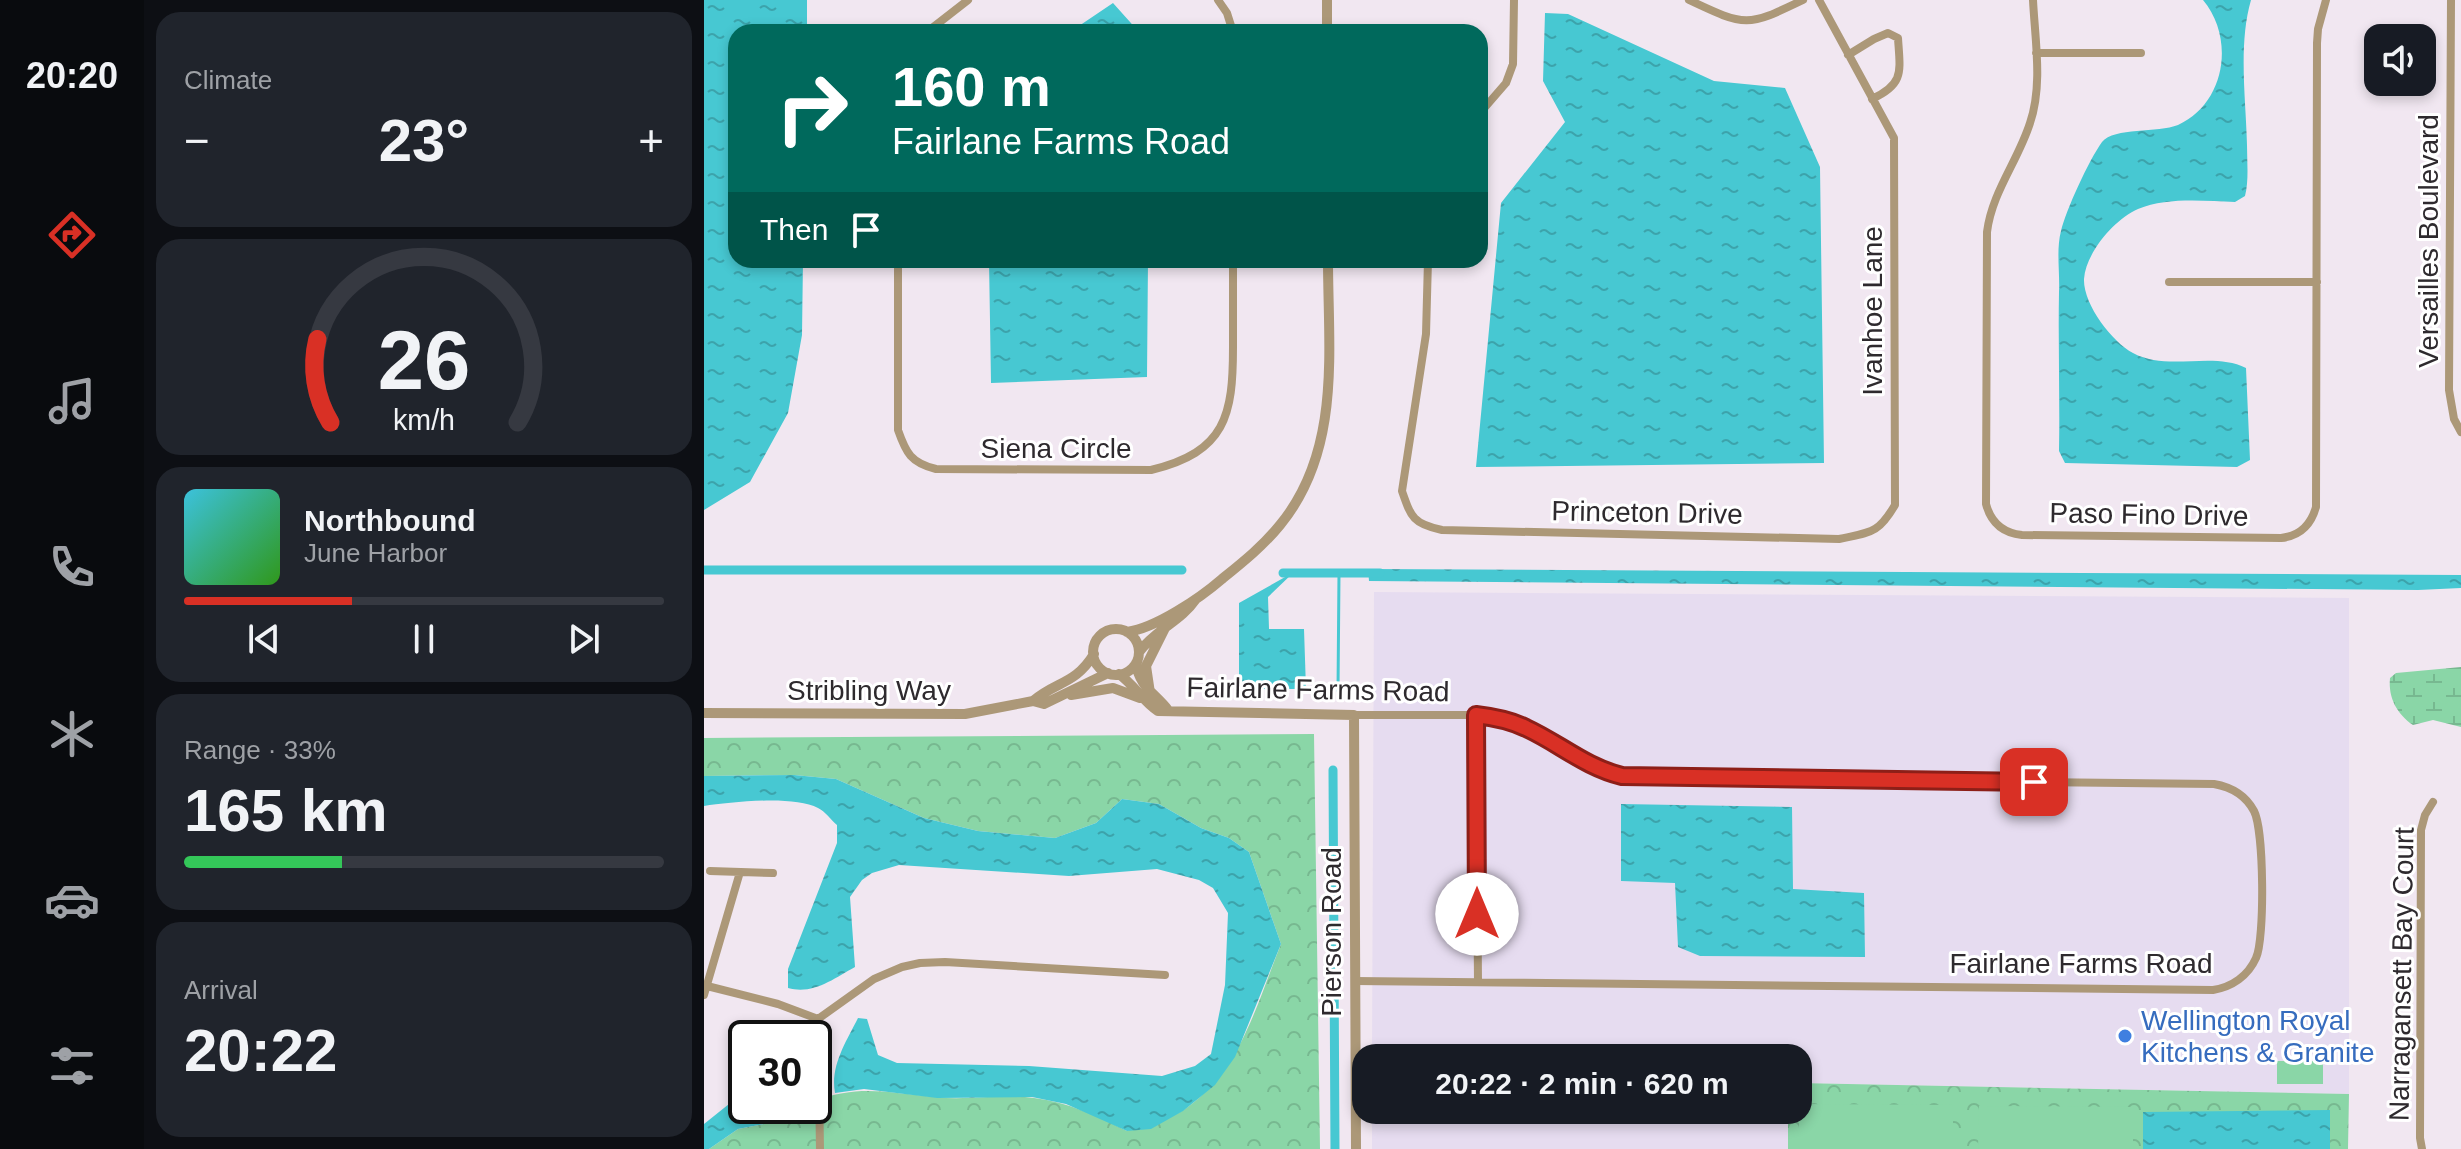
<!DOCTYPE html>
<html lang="en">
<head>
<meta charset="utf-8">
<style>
  body { margin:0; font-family:Arial,sans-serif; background:#20242c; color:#f1f3f6; height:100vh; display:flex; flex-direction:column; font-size:30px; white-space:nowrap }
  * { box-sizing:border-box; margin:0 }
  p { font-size:26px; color:#9ea1a6 }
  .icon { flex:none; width:44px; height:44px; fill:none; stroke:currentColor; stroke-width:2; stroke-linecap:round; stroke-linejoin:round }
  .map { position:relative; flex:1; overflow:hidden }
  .sheet { display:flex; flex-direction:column; gap:12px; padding:12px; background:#0d0f14; width:560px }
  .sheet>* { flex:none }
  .top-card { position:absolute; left:24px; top:24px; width:760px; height:244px; border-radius:24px; box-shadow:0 4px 12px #0003; background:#00695c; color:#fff; overflow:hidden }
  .buttons { position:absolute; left:1660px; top:24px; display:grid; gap:16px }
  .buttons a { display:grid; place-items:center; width:72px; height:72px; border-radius:16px; background:#171b24; box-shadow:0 4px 12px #0003; font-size:40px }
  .speed { position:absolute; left:24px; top:1020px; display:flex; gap:16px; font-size:40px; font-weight:700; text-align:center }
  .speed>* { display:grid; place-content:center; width:104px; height:104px; border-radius:50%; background:#171b24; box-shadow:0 4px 12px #0003; line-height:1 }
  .speed .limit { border:4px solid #111; border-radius:12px; background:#fff; color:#111 }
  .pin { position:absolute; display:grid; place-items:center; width:68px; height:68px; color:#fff; margin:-34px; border-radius:16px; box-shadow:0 4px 12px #0006 }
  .me { position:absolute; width:88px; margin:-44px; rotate:0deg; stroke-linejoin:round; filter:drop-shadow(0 0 6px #0008) }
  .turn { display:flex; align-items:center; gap:28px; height:168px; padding:0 32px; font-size:36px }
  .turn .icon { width:104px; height:104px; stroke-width:2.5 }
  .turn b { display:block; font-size:56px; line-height:68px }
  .then { display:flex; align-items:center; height:76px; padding:0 32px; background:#0003; gap:16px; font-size:30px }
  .big { font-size:60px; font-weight:600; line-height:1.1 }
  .sheet .card { flex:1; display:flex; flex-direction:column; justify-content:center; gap:12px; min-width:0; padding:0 28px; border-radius:24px; background:#20242c }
  .sheet .dial { align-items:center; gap:0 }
  .dial svg { height:208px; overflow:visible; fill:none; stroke:#363941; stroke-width:7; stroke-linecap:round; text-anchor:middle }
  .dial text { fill:#f1f3f6; stroke:none }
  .song { display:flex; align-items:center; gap:24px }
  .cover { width:96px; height:96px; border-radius:12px; background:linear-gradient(135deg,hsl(190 70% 55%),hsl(110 70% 35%)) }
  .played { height:8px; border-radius:4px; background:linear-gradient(90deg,#d93025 35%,#363941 35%) }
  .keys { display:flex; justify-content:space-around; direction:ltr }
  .heat { display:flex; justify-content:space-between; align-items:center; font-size:44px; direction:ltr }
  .charge { height:12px; border-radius:6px; background:linear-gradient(90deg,#34c759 33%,#363941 0) }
  .trip { position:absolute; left:648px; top:1044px; width:460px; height:80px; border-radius:24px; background:#171b24; box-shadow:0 4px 12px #0003; font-weight:600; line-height:80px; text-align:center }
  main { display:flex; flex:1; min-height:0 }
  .dock { display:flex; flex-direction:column; width:144px; justify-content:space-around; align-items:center; background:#090b0e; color:#9ea1a6 }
  .dock .icon { width:56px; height:56px }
  .dock .active { color:#d93025 }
  .dock b { font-size:36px; color:#f1f3f6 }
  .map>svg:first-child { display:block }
</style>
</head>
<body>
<main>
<nav class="dock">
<b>20:20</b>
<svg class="icon active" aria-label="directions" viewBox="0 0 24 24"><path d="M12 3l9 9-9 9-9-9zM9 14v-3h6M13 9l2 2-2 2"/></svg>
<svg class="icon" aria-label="music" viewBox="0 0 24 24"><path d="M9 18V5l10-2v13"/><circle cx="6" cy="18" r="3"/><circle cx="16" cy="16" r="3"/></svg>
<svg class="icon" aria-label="phone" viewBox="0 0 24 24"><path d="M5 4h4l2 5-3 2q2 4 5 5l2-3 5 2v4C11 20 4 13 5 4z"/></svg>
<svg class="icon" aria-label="climate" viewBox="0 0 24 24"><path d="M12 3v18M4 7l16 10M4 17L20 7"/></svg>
<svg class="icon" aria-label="car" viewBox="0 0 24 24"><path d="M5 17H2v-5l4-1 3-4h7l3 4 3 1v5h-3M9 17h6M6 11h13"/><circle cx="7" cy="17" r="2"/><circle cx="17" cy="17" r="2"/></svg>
<svg class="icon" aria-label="filters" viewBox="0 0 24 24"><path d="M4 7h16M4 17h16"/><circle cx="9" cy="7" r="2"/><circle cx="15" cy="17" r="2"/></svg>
</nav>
<section class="sheet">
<div class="card"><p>Climate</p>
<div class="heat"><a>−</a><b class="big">23°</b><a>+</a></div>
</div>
<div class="card dial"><svg viewBox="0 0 100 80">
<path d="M14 69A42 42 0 1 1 86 69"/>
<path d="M14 69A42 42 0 0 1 9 37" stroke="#d93025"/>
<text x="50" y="56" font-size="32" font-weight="700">26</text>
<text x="50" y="72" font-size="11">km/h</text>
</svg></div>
<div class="card">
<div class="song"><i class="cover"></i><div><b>Northbound</b><p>June Harbor</p></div></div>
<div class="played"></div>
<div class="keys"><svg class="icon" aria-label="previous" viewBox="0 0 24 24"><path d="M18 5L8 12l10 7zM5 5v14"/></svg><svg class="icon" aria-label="pause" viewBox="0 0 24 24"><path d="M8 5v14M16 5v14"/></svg><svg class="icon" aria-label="next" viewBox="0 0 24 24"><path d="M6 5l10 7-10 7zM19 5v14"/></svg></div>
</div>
<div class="card"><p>Range · 33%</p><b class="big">165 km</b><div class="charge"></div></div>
<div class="card"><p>Arrival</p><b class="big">20:22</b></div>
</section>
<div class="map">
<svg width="1757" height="1149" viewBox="0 0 1757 1149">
  <defs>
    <pattern id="wetland-marsh" width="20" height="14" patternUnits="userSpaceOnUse" patternTransform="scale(2)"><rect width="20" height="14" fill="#8ad6a7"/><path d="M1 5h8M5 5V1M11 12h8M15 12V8" fill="none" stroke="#77b890"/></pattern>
    <pattern id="park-crowns" width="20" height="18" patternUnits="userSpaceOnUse" patternTransform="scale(2)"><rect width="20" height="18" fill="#8ad6a7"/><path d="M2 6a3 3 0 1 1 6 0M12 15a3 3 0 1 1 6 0" fill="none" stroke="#77b890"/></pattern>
    <pattern id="water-ripples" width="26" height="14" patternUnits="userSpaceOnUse" patternTransform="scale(2)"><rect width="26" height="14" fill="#47c8d2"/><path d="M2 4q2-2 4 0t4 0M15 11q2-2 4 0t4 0" fill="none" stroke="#3ca3ab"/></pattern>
  </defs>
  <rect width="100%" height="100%" fill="#f1e7f1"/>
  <path fill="#e6dcf0" d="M670 592 1645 598V1094L1094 1083V1058H668Z
    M668 1110H1084V1149H668Z"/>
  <path fill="url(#wetland-marsh)" d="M1757 667V727L1729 720 1709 725C1693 714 1684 698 1686 678L1692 673Z"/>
  <path fill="url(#park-crowns)" d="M610 734 616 1149H5L34 1129 85 1119 91 1108 110 1106V1101C156 1084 184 1093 231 1097 264 1101 298 1093 330 1098 364 1102 393 1116 423 1131 441 1124 466 1120 481 1109 537 1070 553 1003 577 944L545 852 525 838 497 828 455 804 418 799 392 823 351 838 274 831 220 818 132 779 90 775 0 776V738Z
    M1094 1083 1645 1094 1644 1149H1084V1110H1094Z"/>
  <path fill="#8ad6a7" d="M1573 1061H1619V1084H1573Z
    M1095 1104 1249 1105V1149H1095Z
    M1275 1106 1429 1107V1149H1274Z"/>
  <path fill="url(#water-ripples)" d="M0 0H103V32H32V260H99L98 335 84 413 46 482 0 510Z
    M1499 0H1547C1534 45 1542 99 1543 145 1543 162 1545 180 1541 196L1531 202C1500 201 1463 197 1434 209 1411 219 1382 252 1380 279 1379 304 1408 342 1429 353 1464 372 1508 351 1542 368L1546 460 1533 467 1361 463 1355 451C1356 398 1354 345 1355 292 1356 272 1352 250 1357 231 1362 210 1385 160 1398 142 1410 127 1454 133 1474 125 1522 103 1531 38 1499 0Z
    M409 3 435 32H366Z
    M841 13 864 14 1010 81 1081 88 1116 167 1120 463 772 467 797 203 861 122 839 81Z
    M285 260H444L443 377 287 383Z
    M664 569 1757 575V588L1714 590 665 581Z
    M590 572 564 597 565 629H600L602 689H535V603Z
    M90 775 132 779 220 818 274 831 351 838 392 823 418 799 455 804 497 828 525 838 545 852 577 944 531 1057 511 1085 479 1111 447 1129 423 1131 362 1104 328 1097 233 1098 160 1089 131 1093C126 1066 142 1042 154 1018L163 1019 174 1055 193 1063 325 1066 458 1076 491 1066 507 1054 521 985 524 913 509 888 495 880 453 869 365 876 195 865 168 873 158 880 146 897 151 967C129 979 109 995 84 988V969L133 843V825C127 820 121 811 114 808 90 795 27 802 0 806V776Z
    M917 804 1088 807 1089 889 1160 893 1161 957 996 956 974 947 971 883 917 881Z
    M42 1081V1106H91L86 1119 34 1129 5 1149H0V1124L30 1100Z
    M1626 1110V1149H1439V1112Z"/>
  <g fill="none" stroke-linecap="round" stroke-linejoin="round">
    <path stroke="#47c8d2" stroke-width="3" d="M634 691 635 573"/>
    <path stroke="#47c8d2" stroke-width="9" d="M0 570H478
      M579 573H676
      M629 770 631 1149"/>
    <path stroke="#ac9878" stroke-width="8" d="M514 0 523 13 529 32
      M985 0C1042 27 1043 27 1099 0
      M1329 0C1331 40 1339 85 1326 123 1314 161 1288 192 1283 232L1282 504C1287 523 1299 533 1318 535L1577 538C1596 536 1607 525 1612 507L1613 43 1614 29 1622 0
      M1747 0 1745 390 1750 419 1757 432
      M223 32 264 0
      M1332 53H1437
      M1144 55 1170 39 1184 33 1194 38C1196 71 1201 84 1168 99
      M776 113 802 83 809 64 810 0
      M194 260V430C202 453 207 463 232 469L447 470C522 452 529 415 529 347 529 318 529 289 529 260
      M724 260 722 334 698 491C707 517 709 524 738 530L1135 539C1167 532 1174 534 1191 505L1190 138 1115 0
      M1465 282H1613
      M650 715H772C789 717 806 720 821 727 864 747 884 772 935 778L1510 784C1527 787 1542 796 1550 811 1560 830 1561 939 1552 958 1544 976 1528 987 1509 990L651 981
      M772 715 774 982
      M6 871 69 873
      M3 986 74 1004 114 1019
      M0 995 36 872
      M116 1149 114 1019 170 979 198 967 216 963 241 962 461 975
      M1718 1149 1716 1138 1717 830 1721 815 1729 802"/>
    <path stroke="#ac9878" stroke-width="10" d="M623 0V32
      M389 652a23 23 0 1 1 46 0a23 23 0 1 1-46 0Z
      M423 632C452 628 496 598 518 579 539 562 559 546 576 525 638 450 624 350 624 260
      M435 652C451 630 477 621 492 599
      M432 663C435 687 451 693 464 710
      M415 674C430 685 439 701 454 711L650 715 652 1149
      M446 693 442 666 461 628
      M367 695 409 688 436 698
      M329 701C352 681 371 685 390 654
      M0 713 261 714 329 701 340 704 404 673"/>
  </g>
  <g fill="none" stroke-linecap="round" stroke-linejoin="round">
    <g stroke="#8d1f18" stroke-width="20">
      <path id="route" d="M773 914 772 715C789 717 806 720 822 728 855 743 881 767 918 776L1330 782"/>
    </g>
    <use href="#route" stroke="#d93025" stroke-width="14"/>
  </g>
  <circle fill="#3f7fe0" stroke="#fff" stroke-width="3" cx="1421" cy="1036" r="8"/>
  <g text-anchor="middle" stroke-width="6" stroke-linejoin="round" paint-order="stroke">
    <g font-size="28" fill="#2e2a2e" stroke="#fff">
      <text transform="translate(1724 241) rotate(-90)" y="10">Versailles Boulevard</text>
      <text transform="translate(1168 311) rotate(-90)" y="10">Ivanhoe Lane</text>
      <text x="352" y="458">Siena Circle</text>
      <text transform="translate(943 512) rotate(1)" y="10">Princeton Drive</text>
      <text transform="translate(1445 514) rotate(1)" y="10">Paso Fino Drive</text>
      <text transform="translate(614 689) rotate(1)" y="10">Fairlane Farms Road</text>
      <text x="165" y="700">Stribling Way</text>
      <text transform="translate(627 932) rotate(-90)" y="10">Pierson Road</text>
      <text x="1377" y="973">Fairlane Farms Road</text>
      <text transform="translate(1697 974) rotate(-89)" y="10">Narragansett Bay Court</text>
    </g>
    <g font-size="28" fill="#366cbe" stroke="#fff" text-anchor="start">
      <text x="1437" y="1030">Wellington Royal<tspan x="1437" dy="32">Kitchens &amp; Granite</tspan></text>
    </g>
  </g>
</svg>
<div class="buttons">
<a><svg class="icon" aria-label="sound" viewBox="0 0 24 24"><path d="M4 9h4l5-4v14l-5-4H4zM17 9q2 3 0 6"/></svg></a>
</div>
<div class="speed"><div class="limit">30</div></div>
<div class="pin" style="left:1330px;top:782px;background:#d93025"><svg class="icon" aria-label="arrive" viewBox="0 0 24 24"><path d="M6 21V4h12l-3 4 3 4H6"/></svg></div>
<svg class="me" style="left:773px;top:914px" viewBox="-20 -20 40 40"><circle r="19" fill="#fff"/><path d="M0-13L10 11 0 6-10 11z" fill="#d93025"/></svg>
<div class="trip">20:22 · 2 min · 620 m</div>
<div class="top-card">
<div class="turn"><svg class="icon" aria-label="right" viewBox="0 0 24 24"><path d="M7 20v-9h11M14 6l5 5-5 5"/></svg><div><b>160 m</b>Fairlane Farms Road</div></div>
<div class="then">Then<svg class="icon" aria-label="arrive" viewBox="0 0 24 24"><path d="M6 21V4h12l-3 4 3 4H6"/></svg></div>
</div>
</div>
</main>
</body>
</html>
